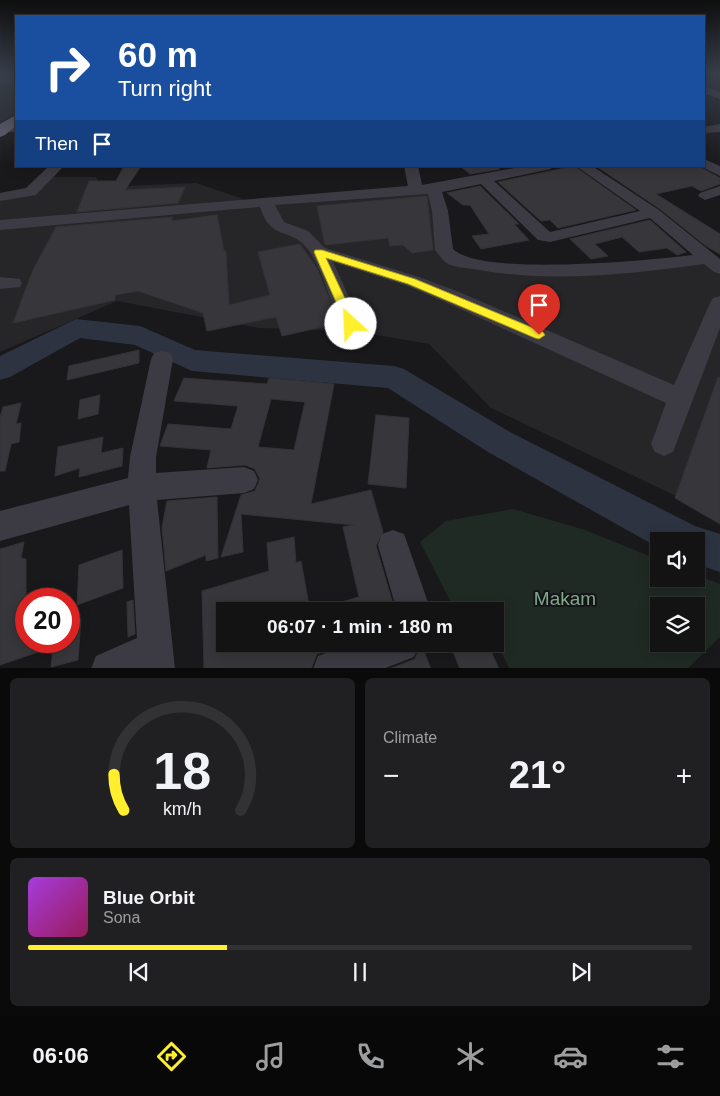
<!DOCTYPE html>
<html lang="en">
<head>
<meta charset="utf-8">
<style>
  body { margin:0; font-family:Arial,sans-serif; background:#202022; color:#f1f3f6; height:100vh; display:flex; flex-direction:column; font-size:19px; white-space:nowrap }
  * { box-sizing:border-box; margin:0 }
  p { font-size:16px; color:#9d9ea0 }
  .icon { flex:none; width:28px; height:28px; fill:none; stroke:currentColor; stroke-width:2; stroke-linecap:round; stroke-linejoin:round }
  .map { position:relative; height:668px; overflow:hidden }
  .sheet { display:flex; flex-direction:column; gap:10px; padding:10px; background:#0a0a0b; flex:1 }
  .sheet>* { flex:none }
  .top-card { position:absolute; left:15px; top:15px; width:690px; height:152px; border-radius:0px; box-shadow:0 2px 12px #0003,0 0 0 1px #323234; background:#1a4fa0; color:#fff; overflow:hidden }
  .controls { position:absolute; left:650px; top:532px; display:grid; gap:10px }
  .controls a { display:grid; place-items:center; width:55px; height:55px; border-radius:0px; background:#131314; box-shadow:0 2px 12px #0003,0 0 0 1px #323234; font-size:25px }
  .speed { position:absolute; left:15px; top:588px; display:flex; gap:10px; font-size:25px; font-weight:700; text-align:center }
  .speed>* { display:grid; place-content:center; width:65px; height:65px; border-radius:50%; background:#131314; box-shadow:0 2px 12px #0003,0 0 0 1px #323234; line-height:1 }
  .speed .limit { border:8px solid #d22; background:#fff; color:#111 }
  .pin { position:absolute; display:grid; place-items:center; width:42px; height:42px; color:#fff; margin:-51px -21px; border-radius:50% 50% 50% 0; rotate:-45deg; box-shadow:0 0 5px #0007 }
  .pin .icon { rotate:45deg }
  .me { position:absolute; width:55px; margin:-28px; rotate:335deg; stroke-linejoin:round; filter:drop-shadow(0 0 4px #0008) }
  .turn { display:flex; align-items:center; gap:18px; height:105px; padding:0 20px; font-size:22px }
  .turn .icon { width:65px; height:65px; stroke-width:2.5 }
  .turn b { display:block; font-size:35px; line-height:42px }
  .then { display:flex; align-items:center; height:48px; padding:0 20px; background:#0003; gap:10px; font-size:19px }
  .big { font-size:38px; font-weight:700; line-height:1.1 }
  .sheet .widget { flex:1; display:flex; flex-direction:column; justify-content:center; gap:8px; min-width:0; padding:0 18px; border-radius:8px; background:#202022 }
  .sheet .dial { align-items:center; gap:0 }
  .dial svg { height:130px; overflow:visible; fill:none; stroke:#323234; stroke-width:7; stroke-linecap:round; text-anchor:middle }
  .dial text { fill:#f1f3f6; stroke:none }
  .song { display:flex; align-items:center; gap:15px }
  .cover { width:60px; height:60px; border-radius:8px; background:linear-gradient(135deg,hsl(280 70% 55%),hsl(330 70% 35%)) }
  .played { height:5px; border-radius:2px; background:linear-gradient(90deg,#ffef2d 30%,#323234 30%) }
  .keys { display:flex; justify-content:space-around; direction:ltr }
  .heat { display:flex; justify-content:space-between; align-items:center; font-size:28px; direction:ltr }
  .sheet .tiles { flex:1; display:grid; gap:10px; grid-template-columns:1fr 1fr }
  .widget:last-child { grid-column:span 2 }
  .trip { position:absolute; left:216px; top:602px; width:288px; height:50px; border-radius:0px; background:#131314; box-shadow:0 2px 12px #0003,0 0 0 1px #323234; font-weight:700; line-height:50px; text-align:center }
  .menu { display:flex; height:80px; justify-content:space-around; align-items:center; background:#080808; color:#9d9ea0 }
  .menu .icon { width:35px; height:35px }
  .menu .selected { color:#ffef2d }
  .menu b { font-size:22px; color:#f1f3f6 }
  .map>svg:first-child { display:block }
</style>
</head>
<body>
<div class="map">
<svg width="720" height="669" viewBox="0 0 720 669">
  <rect width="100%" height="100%" fill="#19191b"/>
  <path fill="#262528" d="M0 74H16V113L0 123Z
    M47 177H96L101 187 196 183 255 203 434 189 448 256 493 265 573 272 708 258 720 268V517L491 408 429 344 354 331 260 328 117 301 0 352V197L19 196Z"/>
  <path fill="#202a24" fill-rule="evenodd" d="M513 509 585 530 659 560V579H696V575L720 584V637L688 668H509L495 639V611H481L480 608 455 610 420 542 446 521ZM659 606H696V644H659Z"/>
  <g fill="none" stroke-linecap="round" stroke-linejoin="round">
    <path fill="#2d3341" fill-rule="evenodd" d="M76 319 140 326 195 350 394 366 404 369 510 432 695 526 720 534V572L696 564V541H659V548L488 452 388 388 192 371 135 345 80 338 10 377 0 380V356Z"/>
  </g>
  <path fill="#37363a" stroke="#343237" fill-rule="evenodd" d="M124 166H141L125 190 185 187 178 203 77 212 89 181H116Z
    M460 166H496L500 169 470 174Z
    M574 166 636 210 558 228 550 220 541 221 498 182Z
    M596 166H698L720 178V184L701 191 692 186 656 194 720 234V254L706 246 660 209Z
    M480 186 519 224H514L529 240 481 249 472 236 489 234 470 205H463L447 193Z
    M427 196 433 250 412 253 403 245 390 246 388 238 325 245 317 206Z
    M217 215 224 251H226L229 305 270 295 258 252 300 244 317 268 339 323 282 336 276 317 207 331 203 313 138 291 115 295V300L13 323 33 270 56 227 173 217 171 221Z
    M650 220 686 252 677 255 667 248 639 252 622 237 595 244 608 256 591 259 570 239Z
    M139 350V363L67 380 69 366Z
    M718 377 720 378V524L675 498Z
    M184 378 267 384 269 378 334 384 311 504 371 490 383 532 376 546 395 611H321V608L359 597 343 527 354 525 241 514 243 552 221 557 241 495 255 491 260 479 255 469 245 465 207 468 211 450 160 446 168 424 231 429 238 406 174 401ZM271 399 305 402 294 450 258 447Z
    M100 395 98 414 78 419 80 400Z
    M21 403 16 424 21 423 19 442 11 444 5 471H0V417L3 407Z
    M376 415 409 418 406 488 368 484Z
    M103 437 101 453 123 448 122 466 79 477 80 468 55 476 58 447Z
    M217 497 218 558 206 561V555L166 571 162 527 167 501Z
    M294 537 296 563 301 561 310 611H225V644H346L317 654 311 669H204L202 591 269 571 267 543Z
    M24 542 21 558 26 559V641H69V624L81 619 78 660 51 667 53 647 0 665V549Z
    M122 550 123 588 77 605 79 565Z
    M133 600 135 634 128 637 127 602Z
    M421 644 431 669H389L415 659Z
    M450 644H488L499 669H460Z"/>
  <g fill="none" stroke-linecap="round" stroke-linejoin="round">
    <path fill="#3c3b43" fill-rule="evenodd" d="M0 77 16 79V85L0 83Z
      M704 86 720 92V99L704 93Z
      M720 124V132L704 133V127Z
      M0 126H16V132H0Z
      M704 159 720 166V176L700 166H704Z
      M49 166H64L36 195 0 201V193L26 188Z
      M404 166H418L422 185 525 166H553L551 169 494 181 550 232 640 211 576 166H592L659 210 720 259V274L714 272 704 264C630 274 553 283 479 270 469 268 457 268 448 264 443 261 439 255 435 250L432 211 428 194 275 205 284 222 308 231 325 248 419 277 459 292 674 385 710 303 713 298 720 296V328L673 452 664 456 655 452 651 444 666 403 445 302 405 285 333 262 361 324 358 329 351 331 344 329C329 304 325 272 307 248 290 227 270 241 260 207L0 230V220L408 186ZM481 184 538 240 550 242 650 218 693 255C652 260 480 277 453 249L448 211 442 192Z
      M720 186V195L705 200 698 196 700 193Z
      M0 277 20 279 22 283 20 287 0 289Z
      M162 351 170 353 173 359 156 457V473L244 467 254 471 258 480 254 489 244 493 157 500 175 669H91L96 656 137 638 129 505 0 541V511L128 478 130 457 151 359 154 353Z
      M393 530 404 534 431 611H397L378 545 382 534Z
      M351 644H419L414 657 383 669H313L318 656Z"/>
    <path fill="#656572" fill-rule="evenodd" d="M16 115V126L5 135 0 137V124Z"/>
  </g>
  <linearGradient id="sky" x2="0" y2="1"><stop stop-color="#0e0e0f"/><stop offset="0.44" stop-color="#383e4a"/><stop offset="1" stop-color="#383e4a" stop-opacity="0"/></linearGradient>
  <rect width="720" height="167" fill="url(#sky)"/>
  <path fill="#ffef2d" stroke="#a69b1d" d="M315 250H322L415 279 543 332 545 335 539 339 535 338 408 284 326 258 357 324 351 328 347 327 314 252Z"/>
  <g text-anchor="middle" stroke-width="4" stroke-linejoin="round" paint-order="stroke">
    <g font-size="19" fill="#80a88d" stroke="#141416">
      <text x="565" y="605">Makam</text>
    </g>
  </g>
</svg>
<div class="controls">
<a><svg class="icon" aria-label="sound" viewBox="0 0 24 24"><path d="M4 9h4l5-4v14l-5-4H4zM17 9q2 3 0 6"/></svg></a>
<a><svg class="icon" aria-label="layers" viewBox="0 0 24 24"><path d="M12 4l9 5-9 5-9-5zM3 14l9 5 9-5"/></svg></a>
</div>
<div class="speed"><div class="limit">20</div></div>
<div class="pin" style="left:539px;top:335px;background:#d93025"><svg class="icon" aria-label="arrive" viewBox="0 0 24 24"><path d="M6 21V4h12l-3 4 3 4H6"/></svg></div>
<svg class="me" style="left:351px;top:324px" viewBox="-20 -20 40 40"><circle r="19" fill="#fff"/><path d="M0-13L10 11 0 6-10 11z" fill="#ffef2d"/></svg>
<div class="trip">06:07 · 1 min · 180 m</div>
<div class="top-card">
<div class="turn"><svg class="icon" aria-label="right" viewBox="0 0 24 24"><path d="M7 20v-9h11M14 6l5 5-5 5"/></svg><div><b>60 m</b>Turn right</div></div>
<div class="then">Then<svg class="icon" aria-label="arrive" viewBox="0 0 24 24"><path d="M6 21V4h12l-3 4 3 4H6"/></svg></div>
</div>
</div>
<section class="sheet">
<div class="tiles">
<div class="widget dial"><svg viewBox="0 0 100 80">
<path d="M14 69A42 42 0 1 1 86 69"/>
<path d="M14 69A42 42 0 0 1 8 47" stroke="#ffef2d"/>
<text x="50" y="56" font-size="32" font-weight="700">18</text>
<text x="50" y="72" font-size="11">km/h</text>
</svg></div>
<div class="widget"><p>Climate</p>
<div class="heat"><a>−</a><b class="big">21°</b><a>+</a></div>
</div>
<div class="widget">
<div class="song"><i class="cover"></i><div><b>Blue Orbit</b><p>Sona</p></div></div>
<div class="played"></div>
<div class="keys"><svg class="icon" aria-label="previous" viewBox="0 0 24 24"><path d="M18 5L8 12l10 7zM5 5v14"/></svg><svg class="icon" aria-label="pause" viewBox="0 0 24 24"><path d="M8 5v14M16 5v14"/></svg><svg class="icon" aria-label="next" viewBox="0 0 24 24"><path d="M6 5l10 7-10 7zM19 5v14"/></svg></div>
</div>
</div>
</section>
<nav class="menu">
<b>06:06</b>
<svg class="icon selected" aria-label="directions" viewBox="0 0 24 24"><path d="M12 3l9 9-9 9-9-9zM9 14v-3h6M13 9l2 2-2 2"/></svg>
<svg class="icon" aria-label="music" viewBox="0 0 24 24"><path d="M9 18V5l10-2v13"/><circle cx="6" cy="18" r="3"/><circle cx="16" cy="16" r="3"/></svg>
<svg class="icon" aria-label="phone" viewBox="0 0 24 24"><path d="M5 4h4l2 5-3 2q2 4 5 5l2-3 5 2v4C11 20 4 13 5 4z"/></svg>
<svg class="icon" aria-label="climate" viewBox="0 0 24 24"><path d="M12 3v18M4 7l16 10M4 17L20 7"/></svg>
<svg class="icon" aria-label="car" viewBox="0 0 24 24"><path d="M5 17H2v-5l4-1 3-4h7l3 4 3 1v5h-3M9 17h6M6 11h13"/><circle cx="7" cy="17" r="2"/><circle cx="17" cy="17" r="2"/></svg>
<svg class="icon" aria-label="filters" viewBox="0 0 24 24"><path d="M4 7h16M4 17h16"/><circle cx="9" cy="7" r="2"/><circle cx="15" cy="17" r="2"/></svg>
</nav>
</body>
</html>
